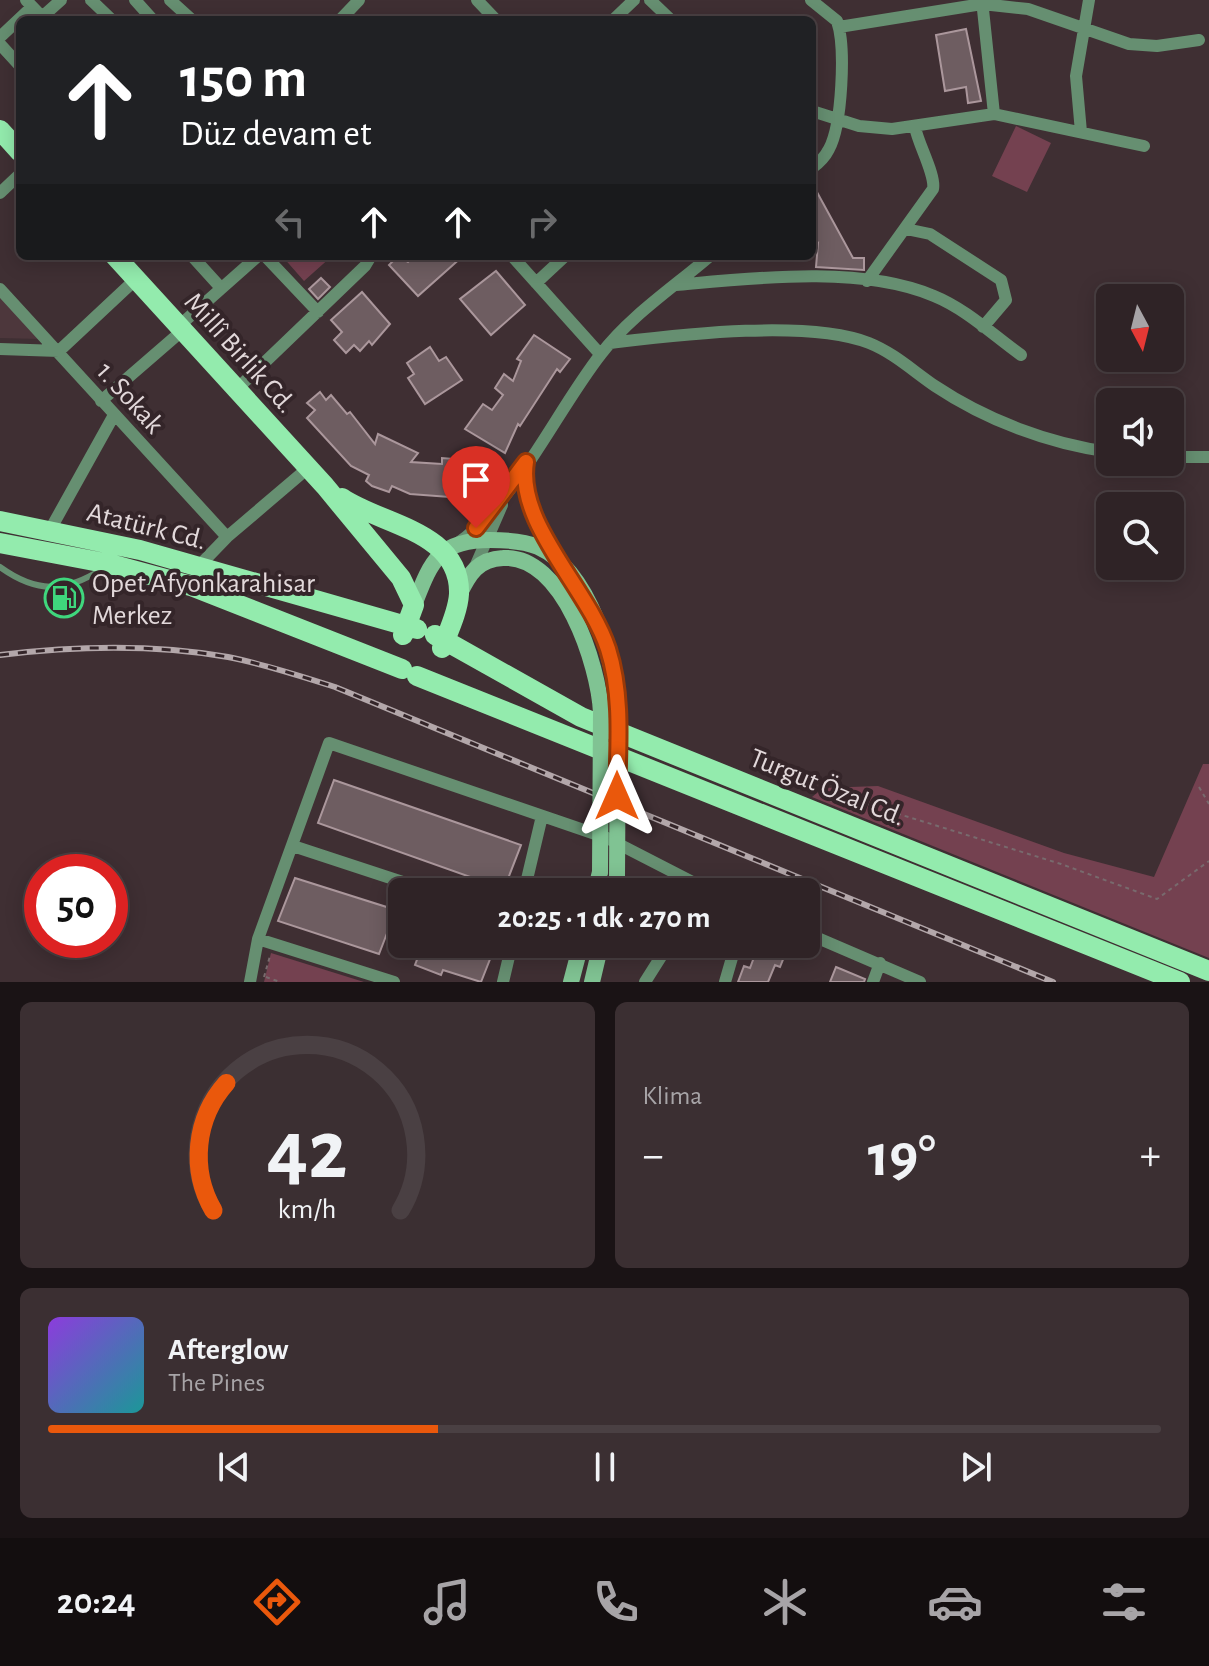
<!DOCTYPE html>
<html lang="tr">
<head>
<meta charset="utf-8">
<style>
  body { margin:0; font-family:"Alegreya Sans",sans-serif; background:#3b2f32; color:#f1f3f6; height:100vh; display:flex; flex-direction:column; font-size:30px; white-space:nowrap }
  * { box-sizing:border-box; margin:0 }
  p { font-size:26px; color:#a7a4a7 }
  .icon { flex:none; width:44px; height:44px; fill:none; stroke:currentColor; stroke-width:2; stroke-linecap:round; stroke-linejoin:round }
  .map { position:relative; height:982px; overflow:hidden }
  .panel { display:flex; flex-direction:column; gap:20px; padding:20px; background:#1a1315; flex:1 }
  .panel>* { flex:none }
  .hud { position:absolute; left:16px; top:16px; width:800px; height:244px; border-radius:12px; box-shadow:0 4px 20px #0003,0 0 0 2px #4a4043; background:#202124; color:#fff; overflow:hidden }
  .needle { width:52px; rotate:173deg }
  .tools { position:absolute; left:1096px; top:284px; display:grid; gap:16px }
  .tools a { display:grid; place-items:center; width:88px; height:88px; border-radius:12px; background:#2f2326; box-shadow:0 4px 20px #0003,0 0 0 2px #4a4043; font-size:40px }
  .speed { position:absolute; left:24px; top:854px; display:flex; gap:16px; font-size:40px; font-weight:700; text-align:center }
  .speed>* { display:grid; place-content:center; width:104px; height:104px; border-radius:50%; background:#2f2326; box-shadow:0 4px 20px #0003,0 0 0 2px #4a4043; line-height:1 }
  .speed .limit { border:12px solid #d22; background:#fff; color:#111 }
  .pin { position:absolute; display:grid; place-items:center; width:68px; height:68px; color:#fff; margin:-82px -34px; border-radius:50% 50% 50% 0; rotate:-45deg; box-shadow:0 0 8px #0007 }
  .pin .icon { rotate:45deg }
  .me { position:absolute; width:88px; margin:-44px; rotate:0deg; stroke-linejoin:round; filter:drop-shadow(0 0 6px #0008) }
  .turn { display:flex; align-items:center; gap:28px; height:168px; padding:0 32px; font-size:36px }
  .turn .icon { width:104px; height:104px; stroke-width:2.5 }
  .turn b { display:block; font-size:56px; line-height:68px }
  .lanes { display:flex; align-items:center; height:76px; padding:0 32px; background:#0003; justify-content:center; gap:40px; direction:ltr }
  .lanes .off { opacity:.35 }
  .big { font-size:60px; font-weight:700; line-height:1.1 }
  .panel .widget { flex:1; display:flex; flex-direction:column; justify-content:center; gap:12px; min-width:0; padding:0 28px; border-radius:12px; background:#3b2f32 }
  .panel .dial { align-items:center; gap:0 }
  .dial svg { height:208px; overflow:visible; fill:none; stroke:#4a4043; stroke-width:7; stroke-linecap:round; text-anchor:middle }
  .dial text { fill:#f1f3f6; stroke:none }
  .song { display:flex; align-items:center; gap:24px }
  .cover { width:96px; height:96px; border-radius:12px; background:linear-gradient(135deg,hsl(270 70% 55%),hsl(180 70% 35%)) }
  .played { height:8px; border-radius:4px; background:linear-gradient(90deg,#ea580c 35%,#4a4043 35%) }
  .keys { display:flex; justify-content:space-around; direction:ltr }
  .heat { display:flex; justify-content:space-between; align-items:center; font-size:44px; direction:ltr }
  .panel .tiles { flex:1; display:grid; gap:20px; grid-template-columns:1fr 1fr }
  .widget:last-child { grid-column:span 2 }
  .trip { position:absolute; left:388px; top:878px; width:432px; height:80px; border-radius:12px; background:#2f2326; box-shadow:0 4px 20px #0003,0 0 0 2px #4a4043; font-weight:700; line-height:80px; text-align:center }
  .tabs { display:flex; height:128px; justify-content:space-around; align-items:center; background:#130e0f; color:#a7a4a7 }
  .tabs .icon { width:56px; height:56px }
  .tabs .on { color:#ea580c }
  .tabs b { font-size:36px; color:#f1f3f6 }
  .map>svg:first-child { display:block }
</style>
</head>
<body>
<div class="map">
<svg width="1209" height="982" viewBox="0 0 1209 982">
  <rect width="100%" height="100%" fill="#3f2f33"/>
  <path fill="#4d373c" d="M0 296 41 339 0 338Z"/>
  <path fill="#744150" d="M1016 126 1051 143 1027 192 992 176Z
    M282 256H332L304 281Z
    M1203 764H1209V958L812 797 823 788 878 786 1064 853 1154 877Z
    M271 953 364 982H264Z"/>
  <path fill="#6e5d61" stroke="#ab979c" stroke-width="2" d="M966 29 981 101 968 103 966 87 945 91 936 35Z
    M812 183 853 258H864V270L816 267 818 243 812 246Z
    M398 256 408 262 414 256H463L418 296 389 265Z
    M496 271 525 305 491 335 460 299Z
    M321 278 330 287 318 299 309 289Z
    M362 292 390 324 372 345 369 341 360 351 354 345 346 353 334 340 342 332 331 320Z
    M534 335 570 359 560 372 557 369 520 426 518 424 505 453 465 429 483 404 492 410 503 395 495 388 504 374 513 381 521 361 517 359Z
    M430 347 439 361 446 357 462 380 425 404 408 378 414 374 407 363Z
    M320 392 326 400 331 395 347 414 350 412 375 444 378 434 418 453 411 462 442 464V458L479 461V467L483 468 482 488H477L476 499 410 494 392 486 389 492 372 486 366 481 369 475 351 466 307 418 315 410 307 403Z
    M334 780 521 845 504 889 318 823Z
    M295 878 396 910 379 954 278 921Z
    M423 944H496L481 982 443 970 441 975 415 965Z
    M759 944 788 947 780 967 775 965 768 982H738L744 966 750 968Z
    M836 967 865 979 864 982H830Z"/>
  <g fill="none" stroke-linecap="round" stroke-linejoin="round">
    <path stroke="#786a6d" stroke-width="2" stroke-dasharray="4 4" stroke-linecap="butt" d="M1199 787 1209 804
      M830 801 837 795 1061 864 1157 899 1209 861
      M264 977 270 956
      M266 977 280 982"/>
    <path stroke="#668f71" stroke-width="6" d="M0 567C36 593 65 593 102 569"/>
    <path stroke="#668f71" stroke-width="12" d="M26 0 45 20
      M91 0 112 20
      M135 0 153 20
      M170 0 192 20
      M477 0 496 20
      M650 0 671 20
      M811 0 837 21C846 47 842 125 829 149 825 157 819 163 812 168
      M982 0 994 114
      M42 17 61 0
      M340 20 359 0
      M613 20 634 0
      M839 27 982 4 1028 9 1129 44 1157 46 1199 40
      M0 37 32 7
      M0 44 20 66
      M812 111 859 126 892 129 994 114 1144 146
      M1081 132 1076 76 1089 0
      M0 193 20 174
      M906 229 930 234 1001 280 1006 300 983 327
      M192 256 221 288
      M265 256 318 312
      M512 256 600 354
      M867 281 933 189C936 175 918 144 915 127
      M536 283 565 256
      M676 285C753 278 862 265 934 296 966 309 993 335 1021 355
      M0 289 227 537
      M179 326 258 256
      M610 343C678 335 806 319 869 343 894 353 913 371 935 386 986 420 1049 444 1110 452
      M0 349 59 351 136 279
      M237 389 365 266 371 256
      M101 401 183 330
      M1170 457H1209
      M526 466 528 503 559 559
      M50 530 114 415
      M458 543C515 503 557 410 601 354 630 316 674 287 710 256
      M199 566 227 537 308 468
      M475 567 502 505
      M293 846 433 892
      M524 892 542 816
      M806 933 920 982
      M258 939 394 982
      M250 982 258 939 329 743 607 838 712 892
      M503 982 512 944
      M645 982 669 944
      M725 982 736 944
      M873 982 880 963"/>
    <path stroke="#80c393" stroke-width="16" d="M459 595C469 574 478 559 503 558 563 554 599 666 601 713
      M414 605C431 562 438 540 490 540 506 540 524 541 538 547 591 571 615 662 618 714
      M595 892 600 872
      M571 982 581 944
      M592 982 601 944"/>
    <path stroke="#93ebad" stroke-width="20" d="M0 130 20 152
      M115 256 325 486 401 578 414 605 403 635
      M342 498C381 525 461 531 459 594 458 612 448 632 442 648
      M0 521 140 550 417 629
      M0 543 110 564 191 586 402 669
      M435 635 581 717 1209 971
      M417 676 1180 982"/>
    <g stroke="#b3a7aa" stroke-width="6">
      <path id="rail" d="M0 655C75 646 153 644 228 657 264 664 300 676 335 687L1053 982"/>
    </g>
    <use href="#rail" stroke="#342529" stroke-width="3" stroke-dasharray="9" stroke-linecap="butt"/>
    <path stroke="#80c393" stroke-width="16" d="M600 872 601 713
      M617 878 618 714"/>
  </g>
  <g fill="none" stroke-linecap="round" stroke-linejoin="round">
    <g stroke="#983908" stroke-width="20">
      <path id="route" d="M476 528 526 462C516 524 588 588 608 649 623 696 618 748 617 796"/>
    </g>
    <use href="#route" stroke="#ea580c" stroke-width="14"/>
  </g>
  <defs>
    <g id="fuel-ring" transform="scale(2)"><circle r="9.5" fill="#342529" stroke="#3fd77d" stroke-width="1.5"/><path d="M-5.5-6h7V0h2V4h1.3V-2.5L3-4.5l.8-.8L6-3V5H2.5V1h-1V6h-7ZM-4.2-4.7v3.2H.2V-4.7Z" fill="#3fd77d"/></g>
  </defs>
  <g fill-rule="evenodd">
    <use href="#fuel-ring" x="64" y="598"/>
  </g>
  <g text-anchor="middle" stroke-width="8" stroke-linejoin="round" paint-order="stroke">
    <g font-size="28" fill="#e2d8da" stroke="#342529">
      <text transform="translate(241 352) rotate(48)" y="10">Millî Birlik Cd.</text>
      <text transform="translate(131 397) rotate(48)" y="10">1. Sokak</text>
      <text transform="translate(147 525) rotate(14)" y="10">Atatürk Cd.</text>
      <text transform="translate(828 786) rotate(22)" y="10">Turgut Özal Cd.</text>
    </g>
    <g font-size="28" fill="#e2d8da" stroke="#342529" text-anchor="start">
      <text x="92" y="592">Opet Afyonkarahisar<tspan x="92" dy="32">Merkez</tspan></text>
    </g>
  </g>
</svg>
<div class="tools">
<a><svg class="needle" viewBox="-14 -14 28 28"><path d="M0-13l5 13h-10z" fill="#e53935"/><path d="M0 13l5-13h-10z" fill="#a7a4a7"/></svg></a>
<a><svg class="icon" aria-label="sound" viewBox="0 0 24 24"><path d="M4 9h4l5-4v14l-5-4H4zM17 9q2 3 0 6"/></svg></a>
<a><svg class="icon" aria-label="search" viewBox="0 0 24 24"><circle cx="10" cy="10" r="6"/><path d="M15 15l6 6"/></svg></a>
</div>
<div class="speed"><div class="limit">50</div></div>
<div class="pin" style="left:476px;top:528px;background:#d93025"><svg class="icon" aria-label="arrive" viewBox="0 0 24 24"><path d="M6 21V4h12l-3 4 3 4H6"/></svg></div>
<svg class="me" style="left:617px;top:796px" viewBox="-20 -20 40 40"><path d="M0-17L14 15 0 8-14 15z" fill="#ea580c" stroke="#fff" stroke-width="4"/></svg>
<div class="trip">20:25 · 1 dk · 270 m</div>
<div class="hud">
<div class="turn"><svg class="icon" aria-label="ahead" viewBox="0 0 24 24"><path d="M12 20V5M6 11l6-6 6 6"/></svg><div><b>150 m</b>Düz devam et</div></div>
<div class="lanes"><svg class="icon off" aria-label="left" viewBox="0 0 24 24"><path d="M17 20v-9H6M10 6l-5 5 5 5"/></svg><svg class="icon" aria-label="ahead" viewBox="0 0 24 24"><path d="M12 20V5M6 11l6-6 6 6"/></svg><svg class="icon" aria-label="ahead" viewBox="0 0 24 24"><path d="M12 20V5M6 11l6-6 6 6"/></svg><svg class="icon off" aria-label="right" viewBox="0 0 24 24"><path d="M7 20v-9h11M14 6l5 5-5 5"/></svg></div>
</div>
</div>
<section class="panel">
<div class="tiles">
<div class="widget dial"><svg viewBox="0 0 100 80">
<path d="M14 69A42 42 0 1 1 86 69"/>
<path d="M14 69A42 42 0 0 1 19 20" stroke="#ea580c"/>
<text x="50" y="56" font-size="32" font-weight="700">42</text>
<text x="50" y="72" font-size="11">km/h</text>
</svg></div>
<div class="widget"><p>Klima</p>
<div class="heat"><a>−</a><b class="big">19°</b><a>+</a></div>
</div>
<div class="widget">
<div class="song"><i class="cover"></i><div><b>Afterglow</b><p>The Pines</p></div></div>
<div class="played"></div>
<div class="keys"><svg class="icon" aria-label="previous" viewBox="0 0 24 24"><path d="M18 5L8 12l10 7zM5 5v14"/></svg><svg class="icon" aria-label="pause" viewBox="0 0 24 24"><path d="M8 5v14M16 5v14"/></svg><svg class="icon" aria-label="next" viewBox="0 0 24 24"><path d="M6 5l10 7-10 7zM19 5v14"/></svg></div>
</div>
</div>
</section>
<nav class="tabs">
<b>20:24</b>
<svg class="icon on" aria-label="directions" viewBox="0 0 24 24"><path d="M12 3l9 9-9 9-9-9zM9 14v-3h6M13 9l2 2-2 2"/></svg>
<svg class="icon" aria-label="music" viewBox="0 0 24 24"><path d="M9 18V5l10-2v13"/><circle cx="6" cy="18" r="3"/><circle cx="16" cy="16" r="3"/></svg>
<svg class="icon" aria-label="phone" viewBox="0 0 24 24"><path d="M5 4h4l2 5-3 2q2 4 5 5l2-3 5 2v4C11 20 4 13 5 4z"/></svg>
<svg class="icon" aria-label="climate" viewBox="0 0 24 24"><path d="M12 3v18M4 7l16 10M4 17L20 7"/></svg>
<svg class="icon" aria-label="car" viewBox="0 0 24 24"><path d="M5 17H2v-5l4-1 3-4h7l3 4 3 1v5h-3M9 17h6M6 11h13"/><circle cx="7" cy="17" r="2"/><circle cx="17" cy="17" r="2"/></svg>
<svg class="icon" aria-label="filters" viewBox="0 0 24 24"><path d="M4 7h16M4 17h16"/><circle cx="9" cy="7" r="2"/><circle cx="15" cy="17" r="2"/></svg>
</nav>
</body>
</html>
